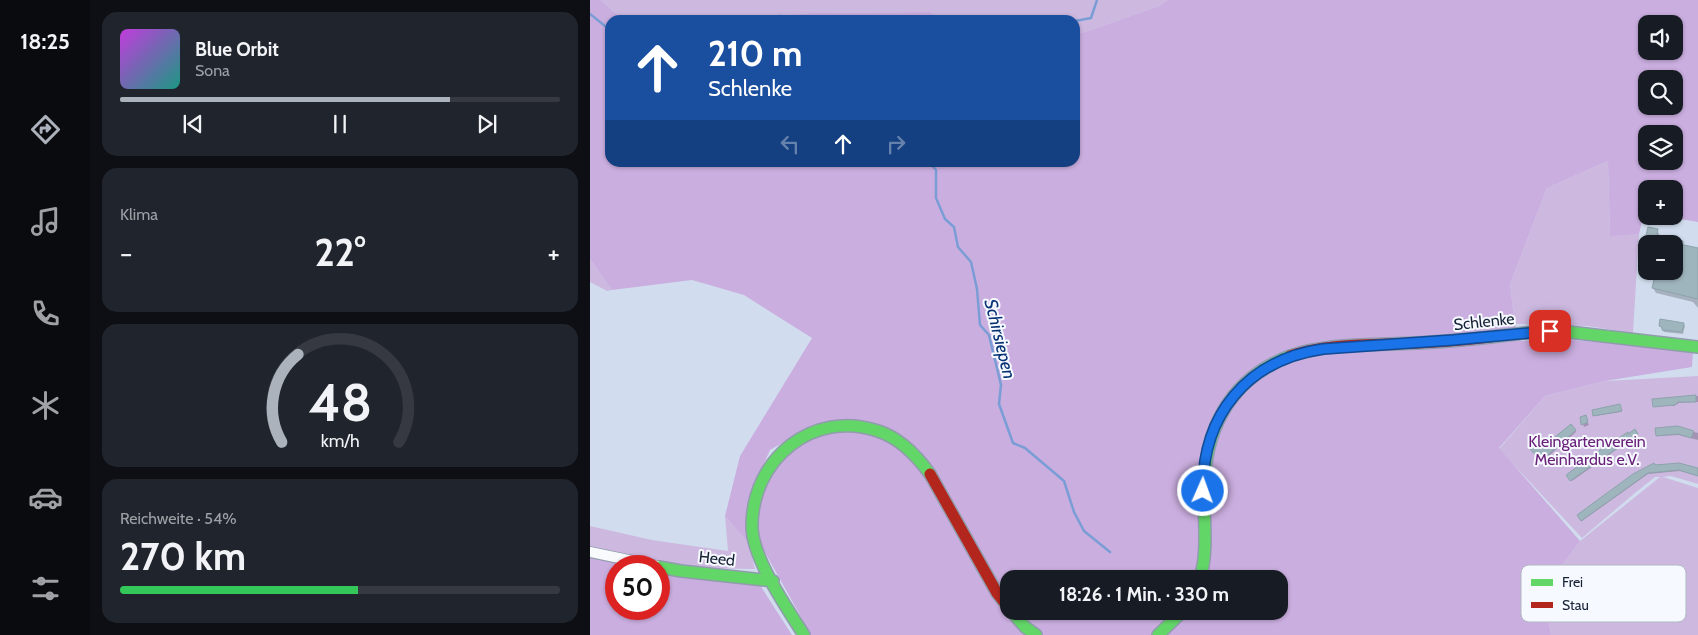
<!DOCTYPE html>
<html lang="de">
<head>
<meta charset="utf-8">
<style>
  body { margin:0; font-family:Cabin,sans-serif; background:#20242c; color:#f1f3f6; height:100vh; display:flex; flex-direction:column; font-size:19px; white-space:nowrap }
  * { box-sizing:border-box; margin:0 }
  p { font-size:16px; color:#9ea1a6 }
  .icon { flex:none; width:28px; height:28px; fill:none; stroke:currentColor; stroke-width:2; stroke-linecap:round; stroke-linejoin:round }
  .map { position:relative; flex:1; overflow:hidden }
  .details { display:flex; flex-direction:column; gap:12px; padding:12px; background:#0d0f14; width:500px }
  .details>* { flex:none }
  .hud { position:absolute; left:15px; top:15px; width:475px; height:152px; border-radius:15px; box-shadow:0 1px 4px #0004; background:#1a4fa0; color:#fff; overflow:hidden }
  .controls { position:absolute; left:1048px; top:15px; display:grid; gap:10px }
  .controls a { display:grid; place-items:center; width:45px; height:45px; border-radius:10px; background:#171b24; box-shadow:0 1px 4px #0004; font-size:25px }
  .speed { position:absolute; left:15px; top:555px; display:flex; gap:10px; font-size:25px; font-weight:700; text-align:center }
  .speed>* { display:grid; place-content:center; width:65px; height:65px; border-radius:50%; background:#171b24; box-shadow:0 1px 4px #0004; line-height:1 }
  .speed .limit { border:8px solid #d22; background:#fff; color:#111 }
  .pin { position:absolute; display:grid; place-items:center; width:42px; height:42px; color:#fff; margin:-21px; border-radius:10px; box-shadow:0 2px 8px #0006 }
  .me { position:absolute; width:55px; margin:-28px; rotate:2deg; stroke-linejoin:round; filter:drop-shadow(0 0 4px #0008) }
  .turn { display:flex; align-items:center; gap:18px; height:105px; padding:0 20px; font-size:22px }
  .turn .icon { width:65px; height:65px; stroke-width:2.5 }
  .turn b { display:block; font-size:35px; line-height:42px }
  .lanes { display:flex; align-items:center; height:48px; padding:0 20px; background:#0003; justify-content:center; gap:25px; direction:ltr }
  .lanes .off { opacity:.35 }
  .big { font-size:38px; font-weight:700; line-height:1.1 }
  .details .card { flex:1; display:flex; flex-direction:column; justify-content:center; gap:8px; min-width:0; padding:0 18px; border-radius:15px; background:#20242c }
  .details .dial { align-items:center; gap:0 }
  .dial svg { height:130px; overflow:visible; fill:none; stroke:#363941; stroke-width:7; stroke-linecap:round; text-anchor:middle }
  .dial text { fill:#f1f3f6; stroke:none }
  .song { display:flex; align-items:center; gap:15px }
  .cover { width:60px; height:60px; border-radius:8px; background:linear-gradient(135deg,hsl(290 70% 55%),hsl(170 70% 35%)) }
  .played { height:5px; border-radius:2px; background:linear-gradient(90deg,#acb2bc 75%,#363941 75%) }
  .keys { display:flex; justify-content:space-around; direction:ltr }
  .heat { display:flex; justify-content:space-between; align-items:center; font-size:28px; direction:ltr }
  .charge { height:8px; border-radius:4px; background:linear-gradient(90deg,#34c759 54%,#363941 0) }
  .trip { position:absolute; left:410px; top:570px; width:288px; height:50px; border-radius:15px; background:#171b24; box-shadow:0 1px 4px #0004; font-weight:700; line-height:50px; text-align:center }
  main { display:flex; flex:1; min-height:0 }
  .tab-bar { display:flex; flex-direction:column; width:90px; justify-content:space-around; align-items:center; background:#090b0e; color:#9ea1a6 }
  .tab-bar .icon { width:35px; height:35px }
  .tab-bar .on { color:#acb2bc }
  .tab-bar b { font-size:22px; color:#f1f3f6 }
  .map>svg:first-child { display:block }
</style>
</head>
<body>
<main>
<nav class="tab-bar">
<b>18:25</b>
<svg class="icon on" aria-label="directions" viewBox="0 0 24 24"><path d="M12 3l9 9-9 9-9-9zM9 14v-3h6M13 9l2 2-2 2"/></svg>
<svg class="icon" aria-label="music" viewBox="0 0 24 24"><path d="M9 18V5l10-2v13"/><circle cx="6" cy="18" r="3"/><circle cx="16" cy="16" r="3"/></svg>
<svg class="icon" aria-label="phone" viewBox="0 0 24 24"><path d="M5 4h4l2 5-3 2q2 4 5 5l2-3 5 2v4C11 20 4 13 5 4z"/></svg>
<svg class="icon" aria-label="climate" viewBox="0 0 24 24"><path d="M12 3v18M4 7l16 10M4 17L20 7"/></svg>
<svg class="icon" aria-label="car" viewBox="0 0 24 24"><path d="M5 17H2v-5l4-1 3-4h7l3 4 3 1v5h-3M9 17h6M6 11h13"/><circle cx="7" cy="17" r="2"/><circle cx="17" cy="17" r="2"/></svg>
<svg class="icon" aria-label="filters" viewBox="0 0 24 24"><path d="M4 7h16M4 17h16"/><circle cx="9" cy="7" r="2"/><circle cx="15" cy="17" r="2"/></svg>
</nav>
<section class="details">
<div class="card">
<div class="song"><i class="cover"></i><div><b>Blue Orbit</b><p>Sona</p></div></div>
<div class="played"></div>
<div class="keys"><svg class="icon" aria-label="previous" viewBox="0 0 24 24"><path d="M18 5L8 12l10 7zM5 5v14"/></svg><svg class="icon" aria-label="pause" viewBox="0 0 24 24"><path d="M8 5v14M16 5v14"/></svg><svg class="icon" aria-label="next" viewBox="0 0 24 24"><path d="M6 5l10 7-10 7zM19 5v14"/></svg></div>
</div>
<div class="card"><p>Klima</p>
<div class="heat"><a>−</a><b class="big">22°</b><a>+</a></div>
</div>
<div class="card dial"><svg viewBox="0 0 100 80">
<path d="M14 69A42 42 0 1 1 86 69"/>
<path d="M14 69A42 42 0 0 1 24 15" stroke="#acb2bc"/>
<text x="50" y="56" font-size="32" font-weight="700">48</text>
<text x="50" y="72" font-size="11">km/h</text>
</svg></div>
<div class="card"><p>Reichweite · 54%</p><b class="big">270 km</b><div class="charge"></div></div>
</section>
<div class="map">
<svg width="1108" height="635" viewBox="0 0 1108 635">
  <rect width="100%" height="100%" fill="#d1ddee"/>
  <path fill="#cdb9e0" d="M11 0H578L569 6 492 33H485V20H354L340 12 222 13 110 20H33Z
    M1018 161 1020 235 1049 234 1043 333 997 326 925 324 920 284 957 188Z
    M0 259 22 290 17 291 0 282Z
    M1108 376V484L1081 476 1073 477 1108 488V635H961L954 590 990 541 1070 477H1065L1045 493 992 538 909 449 955 396 1015 381Z
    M135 516 159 544 165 569 91 568 0 550V526L62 540 138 551Z"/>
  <path fill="#caaedf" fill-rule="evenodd" d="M0 0H11L33 20H20V162H485V33H492L569 6 578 0H1108V222L1073 216H1084V189H1056V213H1054L1049 234 1020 236 1018 161 957 188 920 284 925 324 931 341 962 338 1103 351 1102 367 1015 381 955 396 909 448 990 541 954 590 961 635H221L167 538 165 521 175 478 213 431 180 450 162 491 159 544 135 516 150 456 222 338 154 295 102 280 22 290 0 259ZM1056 24H1084V51H1056ZM1056 79H1084V106H1056ZM1056 134H1084V161H1056ZM419 579H689V611H419Z
    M340 12 354 20H110L222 13Z
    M0 554 56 566H26V609H69V569L170 585 202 635H0Z"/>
  <path fill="#0003" d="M1067 230 1070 236 1083 244 1108 249V308L1103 302 1066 293 1063 288 1084 271V244L1056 243Z
    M1094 324 1095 326 1093 334 1074 332 1070 326Z
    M1108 396V402L1088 403V404L1085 405V406H1064L1087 397Z
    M1029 405 1031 412 1004 416 1003 411Z
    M991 418 996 419 999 425 994 427Z
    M1088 428 1108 433V440L1089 435 1067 436 1066 430Z
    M985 430 986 432 952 462 943 451 955 447Z
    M1045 431 1047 435 982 481 978 475Z
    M1089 464 1108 470V476L1090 471 1058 474 992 521 988 515 1064 466Z"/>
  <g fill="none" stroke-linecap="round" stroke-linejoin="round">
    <path stroke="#7a9dd6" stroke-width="2.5" d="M0 14 20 30
      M158 20C168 18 180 20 189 16L245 20
      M485 21 501 18 507 0
      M339 162 346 170V198L355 219 364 227 368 247 381 262 387 289 390 325 399 335 411 385 409 404 423 443 435 448 474 481 484 512 494 531 520 552"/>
  </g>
  <path fill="#9fb5bd" stroke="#8da3ab" d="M1058 227 1068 229 1067 235 1093 241V244H1090L1108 248V299L1062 288 1066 271H1084V244H1054Z
    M1070 319 1094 323 1092 332 1072 330V327L1069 326Z
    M1106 395V402H1088L1085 405 1063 407 1062 399Z
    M1030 404 1032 411 1003 416 1002 410Z
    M996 415 998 422 991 425 990 417Z
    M981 424 986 430 951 461 940 449 951 440 955 445Z
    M1088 426 1104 431 1101 438 1088 434 1066 436 1065 428Z
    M1045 429 1048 434 980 481 976 475 1013 448 1038 432V434Z
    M1064 463 1065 465 1089 463 1108 468V476L1089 470 1058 473 991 521 987 515 1043 474Z"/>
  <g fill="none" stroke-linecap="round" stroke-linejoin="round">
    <g stroke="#919cad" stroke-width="12">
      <path id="street" d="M0 552 67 566"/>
    </g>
    <g stroke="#919cad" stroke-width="14">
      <path id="fast" d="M900 337 943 332H979L1108 347
        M69 567 91 571 183 581
        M610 579C618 552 614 523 614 495 613 432 638 380 700 356
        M421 611 435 627 446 635
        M214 635C197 608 162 558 162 526 162 459 223 409 288 431 310 438 327 456 340 474
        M568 635 593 611"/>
    </g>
    <g stroke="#919cad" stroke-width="14">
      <path id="jam" d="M700 356C732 345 767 345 800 344 833 343 867 341 900 337
        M340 474 407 593 419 608"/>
    </g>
    <use href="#street" stroke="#f8fafc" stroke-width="10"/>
    <use href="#fast" stroke="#63d668" stroke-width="11"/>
    <use href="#jam" stroke="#b3261e" stroke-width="11"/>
  </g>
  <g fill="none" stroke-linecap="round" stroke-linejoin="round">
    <g stroke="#114b97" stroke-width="12">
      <path id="route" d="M613 491C612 415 657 360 733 349L863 340 960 331"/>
    </g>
    <use href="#route" stroke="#1a73e8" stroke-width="9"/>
  </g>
  <g text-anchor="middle" stroke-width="4" stroke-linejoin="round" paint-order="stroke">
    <g font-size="16" fill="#152135" stroke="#f6f9ff">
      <text transform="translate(894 321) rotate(-6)" y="6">Schlenke</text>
      <text transform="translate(127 558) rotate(6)" y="6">Heed</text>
    </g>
    <g font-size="16" fill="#692079" stroke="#f6f9ff">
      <text x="997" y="447">Kleingartenverein<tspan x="997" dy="18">Meinhardus e.V.</tspan></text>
    </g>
    <g font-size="18" font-style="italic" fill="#063173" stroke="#f6f9ff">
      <text transform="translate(410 339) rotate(76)" y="6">Schirsiepen</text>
    </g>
  </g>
  <rect x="931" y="565" width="165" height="57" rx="8" fill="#f6f9ff" stroke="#b2b8c2" stroke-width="1"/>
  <rect x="941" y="579" width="22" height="7" fill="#63d668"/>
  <rect x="941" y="602" width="22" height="6" fill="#b3261e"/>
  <g font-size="14" fill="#152135">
    <text x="972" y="587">Frei</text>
    <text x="972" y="610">Stau</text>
  </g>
</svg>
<div class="controls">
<a><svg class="icon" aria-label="sound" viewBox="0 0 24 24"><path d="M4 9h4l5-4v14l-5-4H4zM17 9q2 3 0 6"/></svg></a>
<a><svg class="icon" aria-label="search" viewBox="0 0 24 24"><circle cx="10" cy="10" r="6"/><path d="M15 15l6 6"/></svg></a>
<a><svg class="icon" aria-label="layers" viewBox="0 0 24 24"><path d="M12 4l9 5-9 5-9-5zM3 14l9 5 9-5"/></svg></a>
<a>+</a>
<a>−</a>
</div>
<div class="speed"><div class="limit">50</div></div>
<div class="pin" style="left:960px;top:331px;background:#d93025"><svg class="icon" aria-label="arrive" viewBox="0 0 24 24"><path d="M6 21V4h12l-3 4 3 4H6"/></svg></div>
<svg class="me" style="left:613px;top:491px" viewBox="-20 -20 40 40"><circle r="17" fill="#1a73e8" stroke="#fff" stroke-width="3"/><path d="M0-11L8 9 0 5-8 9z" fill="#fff"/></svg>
<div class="trip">18:26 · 1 Min. · 330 m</div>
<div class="hud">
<div class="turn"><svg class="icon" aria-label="ahead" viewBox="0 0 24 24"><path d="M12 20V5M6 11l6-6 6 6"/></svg><div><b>210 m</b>Schlenke</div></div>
<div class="lanes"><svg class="icon off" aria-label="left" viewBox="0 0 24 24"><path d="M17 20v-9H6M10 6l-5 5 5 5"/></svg><svg class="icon" aria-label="ahead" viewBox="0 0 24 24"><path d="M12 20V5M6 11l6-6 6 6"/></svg><svg class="icon off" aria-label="right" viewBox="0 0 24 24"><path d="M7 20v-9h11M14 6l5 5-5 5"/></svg></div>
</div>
</div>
</main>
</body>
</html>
